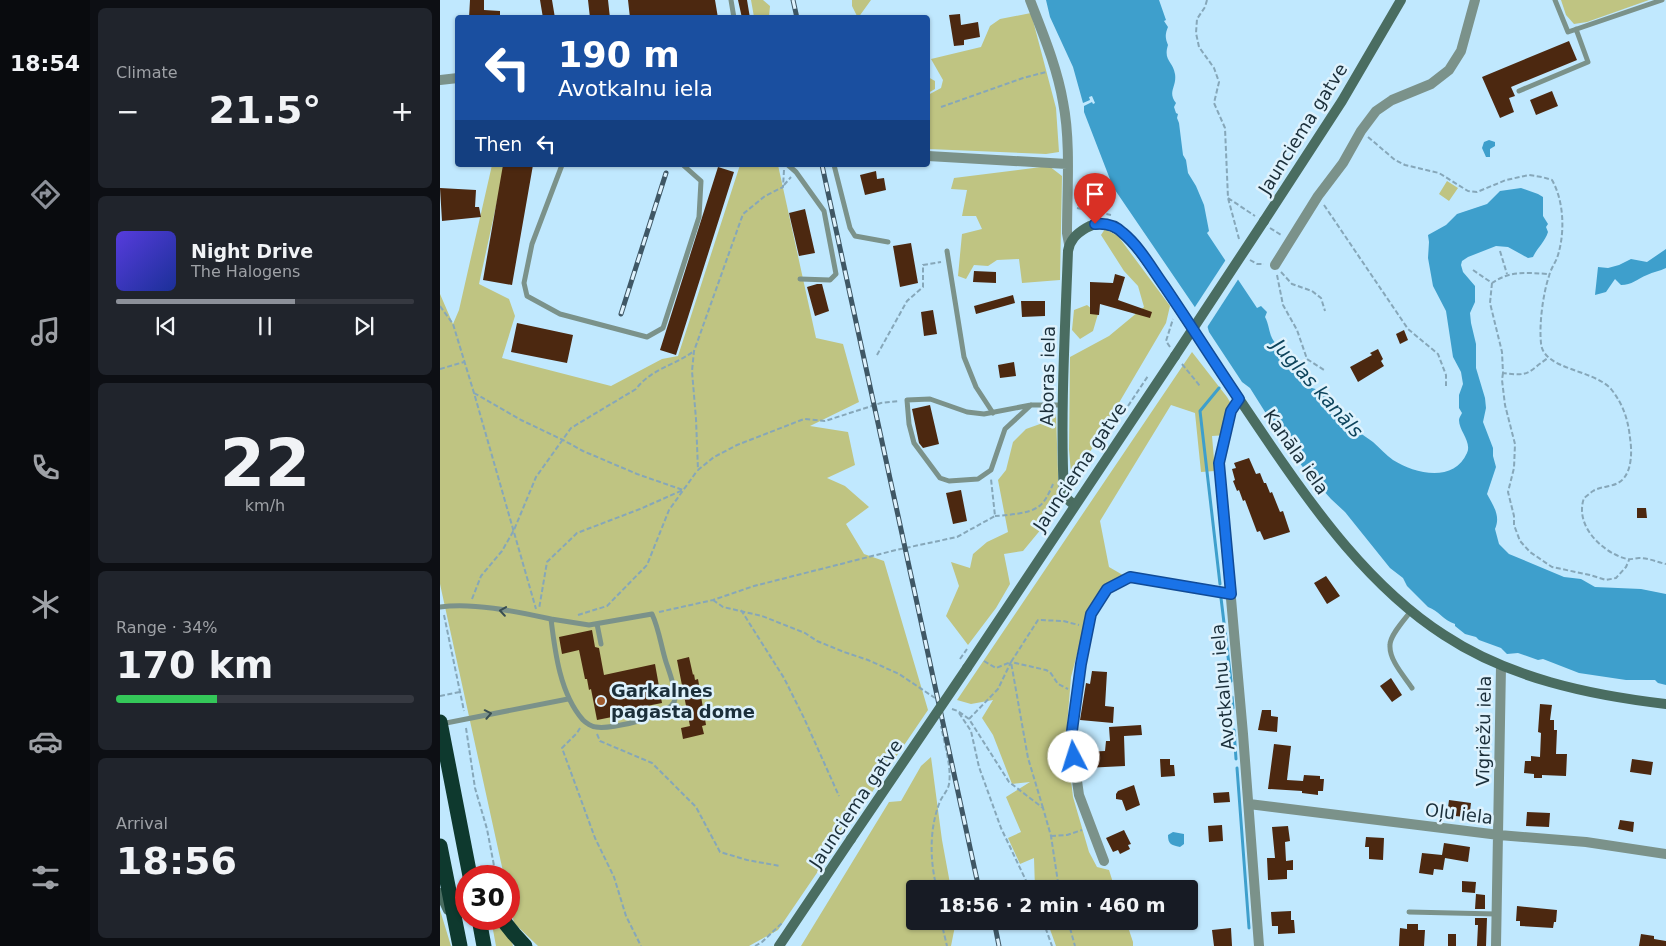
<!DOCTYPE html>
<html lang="en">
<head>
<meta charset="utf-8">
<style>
  body { margin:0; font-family:"DejaVu Sans",sans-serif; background:#20242c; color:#f1f3f6; height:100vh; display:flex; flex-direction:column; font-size:19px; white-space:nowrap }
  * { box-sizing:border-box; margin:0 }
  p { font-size:16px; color:#9ea1a6 }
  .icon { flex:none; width:28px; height:28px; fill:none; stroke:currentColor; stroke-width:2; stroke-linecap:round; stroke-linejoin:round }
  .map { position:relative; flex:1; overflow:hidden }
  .drawer { display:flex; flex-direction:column; gap:8px; padding:8px; background:#0d0f14; width:350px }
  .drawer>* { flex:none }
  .guide { position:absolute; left:15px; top:15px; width:475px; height:152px; border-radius:5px; box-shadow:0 1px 4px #0004; background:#1a4fa0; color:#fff; overflow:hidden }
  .speed { position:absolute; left:15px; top:865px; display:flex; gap:10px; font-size:25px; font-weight:700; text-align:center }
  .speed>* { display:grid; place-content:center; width:65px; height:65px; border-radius:50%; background:#171b24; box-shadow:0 1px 4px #0004; line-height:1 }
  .speed .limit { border:8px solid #d22; background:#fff; color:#111 }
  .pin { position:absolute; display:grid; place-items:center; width:42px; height:42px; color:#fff; margin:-51px -21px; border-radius:50% 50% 50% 0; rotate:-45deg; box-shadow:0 0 5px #0007 }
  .pin .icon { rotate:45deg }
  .me { position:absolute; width:55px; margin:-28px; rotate:355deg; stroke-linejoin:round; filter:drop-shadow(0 0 4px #0008) }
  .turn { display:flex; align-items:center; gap:18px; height:105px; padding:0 20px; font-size:22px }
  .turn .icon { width:65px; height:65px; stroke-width:2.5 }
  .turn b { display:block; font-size:35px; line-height:42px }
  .then { display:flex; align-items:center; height:48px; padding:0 20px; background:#0003; gap:10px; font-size:19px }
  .big { font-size:38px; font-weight:600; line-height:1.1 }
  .drawer .tile { flex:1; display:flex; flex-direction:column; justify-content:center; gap:8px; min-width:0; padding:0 18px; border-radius:8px; background:#20242c }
  .drawer .dial { align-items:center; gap:0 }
  .dial b { font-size:65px; line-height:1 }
  .song { display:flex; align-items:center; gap:15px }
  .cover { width:60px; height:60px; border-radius:8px; background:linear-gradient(135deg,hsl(250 70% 55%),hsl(230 70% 35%)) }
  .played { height:5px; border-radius:2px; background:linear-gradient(90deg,#8c9099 60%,#363941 60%) }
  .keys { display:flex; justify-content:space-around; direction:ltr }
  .heat { display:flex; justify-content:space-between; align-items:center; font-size:28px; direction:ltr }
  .charge { height:8px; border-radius:4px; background:linear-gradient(90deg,#34c759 34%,#363941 0) }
  .trip { position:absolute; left:466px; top:880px; width:292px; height:50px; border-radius:5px; background:#171b24; box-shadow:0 1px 4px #0004; font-weight:600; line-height:50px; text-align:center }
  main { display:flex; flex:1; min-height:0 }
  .tab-bar { display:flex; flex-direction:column; width:90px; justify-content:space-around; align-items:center; background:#090b0e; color:#9ea1a6 }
  .tab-bar .icon { width:35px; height:35px }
  .tab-bar .current { color:#8c9099 }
  .tab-bar b { font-size:22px; color:#f1f3f6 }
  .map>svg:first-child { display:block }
</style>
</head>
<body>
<main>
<nav class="tab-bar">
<b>18:54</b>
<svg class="icon current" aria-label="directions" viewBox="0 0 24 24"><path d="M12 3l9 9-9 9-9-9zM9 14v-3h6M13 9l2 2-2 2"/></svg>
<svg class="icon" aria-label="music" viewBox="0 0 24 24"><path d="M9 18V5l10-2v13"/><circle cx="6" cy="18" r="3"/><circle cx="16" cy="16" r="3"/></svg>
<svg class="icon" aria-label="phone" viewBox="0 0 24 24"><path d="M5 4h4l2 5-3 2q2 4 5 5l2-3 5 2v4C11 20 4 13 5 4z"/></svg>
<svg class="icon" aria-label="climate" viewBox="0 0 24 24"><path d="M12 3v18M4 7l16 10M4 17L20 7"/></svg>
<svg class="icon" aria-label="car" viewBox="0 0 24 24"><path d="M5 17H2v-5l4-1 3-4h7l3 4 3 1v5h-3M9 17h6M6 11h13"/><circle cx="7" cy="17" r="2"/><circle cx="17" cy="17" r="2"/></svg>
<svg class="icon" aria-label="filters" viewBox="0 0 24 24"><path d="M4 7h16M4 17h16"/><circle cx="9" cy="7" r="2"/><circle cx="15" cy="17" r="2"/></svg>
</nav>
<section class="drawer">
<div class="tile"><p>Climate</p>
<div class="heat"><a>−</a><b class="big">21.5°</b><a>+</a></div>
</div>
<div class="tile">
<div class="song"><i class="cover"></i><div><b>Night Drive</b><p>The Halogens</p></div></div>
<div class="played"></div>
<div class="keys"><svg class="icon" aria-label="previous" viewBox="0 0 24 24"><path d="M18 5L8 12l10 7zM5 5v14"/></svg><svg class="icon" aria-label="pause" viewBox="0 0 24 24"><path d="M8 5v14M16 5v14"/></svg><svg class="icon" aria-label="next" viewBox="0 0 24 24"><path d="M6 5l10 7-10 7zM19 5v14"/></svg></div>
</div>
<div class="tile dial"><b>22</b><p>km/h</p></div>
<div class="tile"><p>Range · 34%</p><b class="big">170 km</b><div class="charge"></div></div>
<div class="tile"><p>Arrival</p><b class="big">18:56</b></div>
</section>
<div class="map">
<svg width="1226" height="946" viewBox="0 0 1226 946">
  <rect width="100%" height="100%" fill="#c0e8fe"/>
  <path fill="#bfc482" d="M311 0H323L330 6 329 17H314Z
    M412 0H431L418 18 412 6Z
    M1121 0H1209L1147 22 1134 24 1126 15Z
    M591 13 616 108 619 152 606 154 488 149V95L501 88 503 80 491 59 541 47 550 26 560 19Z
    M488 77 495 81V89L488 93Z
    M52 165H65L39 284 69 299 75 316 62 358 171 386 222 359 238 356 300 165H338L376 338 403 344 419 402 370 426 408 432 415 465 387 478 405 486 429 507 406 524 424 554 444 561 488 710 338 930 309 946H98L74 923 69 897V876H64L0 584V294L13 324 19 310Z
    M609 166 622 176 620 280 582 283 579 259 557 260 548 266 534 265 526 279 518 276 522 234 542 229 536 216H522L527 190 511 189 514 178Z
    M1007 181 1018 188 1009 201 999 194Z
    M665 229 678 236 730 306 726 323 637 474 631 473 629 450 630 357 669 336 704 307 698 286 684 271 661 235Z
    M647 305 658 314 653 331 640 339 632 330 634 310Z
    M752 352 787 397 796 412 787 435 772 436 775 471 761 472 755 413 731 405 660 521 669 567 688 578H683L647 616 631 677 626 738 633 797 649 852 657 867 669 870 675 889H595L594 858 580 864 568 838 581 832 566 797 590 782 572 784 553 735 542 718 553 700 531 704 517 700Z
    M616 414 619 504 602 528 583 551 564 554 570 584 556 608 528 645 506 616 519 586 511 562 530 568 533 554 547 542 568 532 558 480 566 470 573 442 586 429 600 424Z
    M491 757 502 840 511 889H475V921H516L511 946H361L449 802 461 801 481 766Z
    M0 909V910L11 946H0Z
    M51 919H57L72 942 73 946H56Z
    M607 921H686L693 942V946H616Z"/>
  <path fill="#3e9fcc" d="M606 0H719L726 20 724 21 728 27C725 34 725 38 728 45 723 61 733 61 735 74 737 87 727 92 736 103L734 107 736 113 738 114 737 118 739 123 743 155 746 160 748 173 756 186 764 205 769 231 767 233 817 308 821 306 827 312 825 317C831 328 828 342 842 347L843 356C853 363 850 370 863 371L858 373 859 375 862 373H864L866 380 870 381 872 388 879 390 890 400 885 403 888 408 892 401V403C903 407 910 422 918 431 922 435 928 438 933 442 940 448 946 455 953 460 975 474 1014 483 1027 453 1032 442 1019 431 1019 420 1019 418 1021 415 1022 413L1019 408V395L1023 384 1021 372 1013 357 1006 311 993 286 988 258 989 242 988 235 1006 225 1017 214 1047 204 1060 191 1081 188 1098 194 1103 197V216L1108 224 1106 227 1108 232C1105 242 1097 248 1093 257L1088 258 1068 247 1056 246 1028 257 1022 261 1021 265 1023 272 1035 286V302L1030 313 1031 323 1036 344V368L1045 398 1046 408 1043 422 1053 448V456L1056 467 1047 494C1053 505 1061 516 1055 529L1059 544 1069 554 1124 577 1141 579 1155 587 1201 589 1226 594V685L1218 683 1215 680H1186L1139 673 1103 659 1098 660 1078 653 1067 654 1061 648 1039 640 1036 637 1025 634 1015 626V624C1003 620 999 611 988 607L967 586 963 578 950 568 905 512 891 499 865 470 844 442 810 388 802 382 769 332 767 325 673 187 644 112V106L652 102 653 104 655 103 652 96 649 97 650 100 643 103 633 67 610 17Z
    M1049 140 1055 142V146L1050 149V157H1046L1042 148 1044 142Z
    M1226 249V268C1220 271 1213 272 1207 275 1197 279 1192 285 1181 285L1175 279 1166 292 1155 295 1158 267 1168 268 1179 265 1191 259 1207 262Z
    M733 832 744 834V844L740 847C731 845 728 844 728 835Z"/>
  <path fill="#c0e8fe" d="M787 258 799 278 766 329 753 310Z"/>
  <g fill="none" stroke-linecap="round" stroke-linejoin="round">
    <path stroke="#3e9fcc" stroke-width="3" d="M779 388 760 411 780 584
      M781 598 791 681
      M792 697 793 708
      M794 730 796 759
      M797 768 809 928"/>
  </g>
  <path fill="#4c2810" d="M30 0H44V10L60 11V18H29Z
    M100 0H112L115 18H103Z
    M148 0H168L170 18H150Z
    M188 0H275L278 18H190Z
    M298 0H307L310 18H302Z
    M520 14 521 25 538 22 540 37 524 40V45L514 46 509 15Z
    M1129 41 1137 60 1071 87 1075 96 1069 98 1074 112 1060 118 1042 77Z
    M1112 91 1118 106 1096 115 1090 100Z
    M63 165H93L72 285 43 280Z
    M278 167 294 172 236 355 220 350Z
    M436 171 437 179 444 178 446 190 425 195 420 175Z
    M0 188 36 190 35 207H39L41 217 2 221Z
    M365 209 375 253 359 256 349 213Z
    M471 243 478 283 460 287 453 246Z
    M534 271 556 272V283L533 282Z
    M675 274 685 277 678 300 712 312 710 318 660 304 659 315 650 314V282L673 283Z
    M377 284H382L389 311 375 316 367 287Z
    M573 295 575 303 536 314 534 306Z
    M581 301H605V316L582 317Z
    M493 310 497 334 484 336 481 312Z
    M77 323 133 335 127 363 71 352Z
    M964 330 968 340 960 344 956 334Z
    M938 349 943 359 941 361 944 366 918 382 910 367 932 355 930 353Z
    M574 362 576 376 560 378 558 365Z
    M490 405 499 444 483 448 479 443 472 409Z
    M809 458 816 474 820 473 824 483H826L830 493 832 492 840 512 843 511 850 532 824 540 820 531 817 532 805 500 803 501 799 490 797 491 793 481 795 480 792 469 796 468 794 463Z
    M521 490 527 521 513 524 506 493Z
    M1197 508H1206L1207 518H1197Z
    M886 576 900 596 887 604 874 583Z
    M152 630 155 647 159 648 164 675 215 664 222 703 171 713 172 717 157 720 151 689 149 690 147 679H145L139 650 122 654 119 637Z
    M249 657 253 675 254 674 255 680 258 679 266 725 262 726 264 734 243 739 241 728 250 726 237 660Z
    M652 671 667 672 665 706 674 707 673 723 640 720 646 683 650 684Z
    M951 678 962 695 952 702 940 686Z
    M1100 704 1112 705 1110 720H1114V730H1117L1116 754H1127L1126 776 1102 775V778H1094V774L1084 773 1085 761H1091V756L1100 757 1101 733 1098 732Z
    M822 710H831V716L838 717 837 732 818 730Z
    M701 725 702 735 684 736 685 766 645 768 644 752 665 751 666 741H670L669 727Z
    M834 744 851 746 847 780 863 781 864 775 880 776V779H884L883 791H878V795L862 793V791L828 789Z
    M720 759H730V765H734L735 776 721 777Z
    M1192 759 1213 762 1211 775 1190 772Z
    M694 785 700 805 686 811 682 800 676 799V794L678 791Z
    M789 792 790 802 774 803 773 793Z
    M1009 800 1031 803 1030 811H1025L1024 817 1007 815Z
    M1087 812 1110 813 1109 827 1086 826Z
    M1180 820 1194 822 1193 832 1178 829Z
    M782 825 783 841 769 842 768 826Z
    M848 826 850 841 845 842 846 861 853 860V870H847V879L828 880 827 858H835L832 827Z
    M684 830 691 844 688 845 690 849 680 854 678 850 673 852 666 838Z
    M926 837 944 838 943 860 929 859V847H925Z
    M1004 843 1030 847 1028 862 1005 858 1003 870 994 869 993 875 979 873 982 853 1002 855Z
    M1022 881 1036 882 1035 893 1022 892Z
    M1036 894 1045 895V909H1035Z
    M1077 906 1117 910 1116 922H1114L1113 928 1080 926V921H1076Z
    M851 911V920H854L855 933 838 934V926H832L831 912Z
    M1035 918H1047L1046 946H1037L1038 925H1035Z
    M967 924H978V930H985L984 946H959L960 928 967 929Z
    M791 928 792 946H774L772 930Z
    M1008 934H1016V946H1008Z
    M1201 934 1214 936V939L1226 941V946H1199Z"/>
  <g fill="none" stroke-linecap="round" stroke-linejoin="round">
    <path stroke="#86a7b9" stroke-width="2" stroke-dasharray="5 2.5" stroke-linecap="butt" d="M767 0 765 7 757 19 756 33 759 47 774 68 779 82 774 103 785 128 788 198 799 239
      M501 107 583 78 606 72
      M928 137 955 160 965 165 999 173 1028 191 1037 192 1066 180 1089 175 1102 177 1112 180C1124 201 1125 232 1118 255 1116 262 1111 268 1109 276 1103 294 1099 324 1101 343 1103 370 1153 369 1171 389 1183 404 1188 419 1190 438 1192 450 1192 468 1184 478 1176 488 1163 485 1153 491 1150 493 1147 496 1144 498 1134 526 1163 553 1187 559 1191 560 1195 558 1199 558 1208 558 1217 562 1226 564
      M344 170 343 187 325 196 303 214 254 351 252 371 256 419 258 470 274 457 297 445 364 419 385 421 441 403 459 401
      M344 185 351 177
      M788 198 815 216
      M884 205 968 329 998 354 1006 375V386
      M637 208 671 215
      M830 228 841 235
      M1060 251 1067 274
      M810 260 817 264H824
      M1033 270 1052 283C1071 270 1087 273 1109 274
      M841 272 852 284 872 291 881 298 885 311
      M837 275 843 305 857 330 867 359 884 370
      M1052 283 1050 303 1062 352 1063 373C1091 377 1087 372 1108 358
      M0 306 13 324 34 393 96 609
      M730 347 726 341 733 319
      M437 355 467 301 483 287V265L501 262
      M742 364 760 386
      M0 369 24 362
      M1063 373 1062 380 1065 405 1075 444 1074 468 1068 492 1074 516V525L1080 541 1090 552 1112 567 1150 575 1166 580 1176 578 1186 567 1189 560
      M34 393 81 420 123 440 143 451 197 474 243 490 200 509 137 533 107 562 99 609
      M688 406 708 376
      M634 484 645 470
      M555 516C567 515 588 514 598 507 605 503 610 491 613 484
      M32 599 41 576 62 551 74 530 96 477 131 428 196 389C212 368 234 366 254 351
      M273 600 283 607 322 616 365 633 377 641 404 652 428 660 459 674 495 698
      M301 610 344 678 364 718 399 796
      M219 612 273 600 314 586 456 550 517 537 555 516 551 479
      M4 615 24 711
      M138 615 167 606 207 565 229 510 257 471
      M544 661 556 668 571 662
      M0 696 20 692
      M512 709 518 711 529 719 569 782 603 808 611 836 619 889
      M519 713 531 731 539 767 561 828 590 889
      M529 719 558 689 571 662 606 670 610 672 618 684 628 689
      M26 728 35 788 47 829 56 876
      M140 728 137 733 122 748 155 838 174 877 186 916 201 946
      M157 734 160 741 212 763 256 807 280 852 307 860 340 866
      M603 808 588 758 571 662 598 620 623 621 639 625
      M611 836 627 835 642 830
      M497 889C490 862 489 831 499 804 501 797 508 791 509 784 512 768 504 742 501 726
      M501 921 507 946
      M603 921 612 946
      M628 921 635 946
      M315 946 322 942 342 923"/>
    <path stroke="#7b928a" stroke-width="5" d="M291 0 294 18
      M1115 0 1128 32 1222 0
      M1079 91 1148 62 1136 29
      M122 165 92 244 84 283 87 296 120 314 207 337 223 328 259 217 261 181 243 165
      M348 165 356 172 384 211 396 274 390 280 360 279
      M394 165 410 228 415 236 448 242
      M507 251 524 357 536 387 553 413
      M591 405 565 429 551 470 538 479 509 481 500 478 474 443 469 424 467 400 490 399 527 412 544 414 591 405H622
      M0 607C33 602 78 612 111 619
      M971 611C965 619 950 635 950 645 949 660 964 676 972 688
      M212 614C219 629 221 646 226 662 229 671 236 689 235 699 233 716 171 730 156 727 152 727 146 723 143 720 120 694 115 652 111 619L149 625Z
      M157 624 161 644
      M1 724 128 699
      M969 912 1056 914"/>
    <path stroke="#7b928a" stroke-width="10" d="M590 0C603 34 617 67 623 102 631 142 627 192 627 233L629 244
      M0 80 18 78
      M488 156 627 164
      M835 265 878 196 903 163 921 131 936 111 952 100 991 84 1009 70 1021 51 1035 0
      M799 399 791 411 779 463 803 734 819 946
      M809 804 1059 835 1146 842 1226 854
      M664 861 639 795 631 738 641 664 651 614 667 589 691 577 791 594
      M1056 946 1061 666"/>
    <path stroke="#4a6d61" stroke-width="10" d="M824 221 902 101 961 0
      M634 505 624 496C620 414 625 333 628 251 630 240 636 234 646 228 677 210 702 256 717 276 754 331 790 386 827 440 875 511 931 588 1004 635 1069 678 1149 695 1226 704
      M527 668 735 356
      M0 893 8 910
      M339 946 411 839"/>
    <path stroke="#0e392e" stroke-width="15" d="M0 722 30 876
      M0 846 20 946
      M39 919 44 946
      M62 919 74 934 85 946"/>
    <g stroke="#3f5765" stroke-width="5">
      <path id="rail" d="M353 0 357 18
        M382 165 539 889
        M181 314 226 173
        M554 921 559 946"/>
    </g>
    <use href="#rail" stroke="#def2fd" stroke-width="3" stroke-dasharray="9" stroke-linecap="butt"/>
    <path stroke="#86a7b9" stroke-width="2" stroke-dasharray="5 2.5" stroke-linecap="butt" d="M520 659 527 649"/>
    <path stroke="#4a6d61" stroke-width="10" d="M735 356 824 221
      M411 839 527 668"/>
  </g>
  <defs><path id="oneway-chevron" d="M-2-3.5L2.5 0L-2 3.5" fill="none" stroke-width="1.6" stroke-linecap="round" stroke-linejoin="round" transform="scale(1.25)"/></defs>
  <g stroke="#384d52">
    <use href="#oneway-chevron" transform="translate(63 611) rotate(-172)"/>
    <use href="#oneway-chevron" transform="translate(48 714) rotate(-11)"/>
  </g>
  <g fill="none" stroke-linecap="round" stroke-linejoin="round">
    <g stroke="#114b97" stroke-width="12">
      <path id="route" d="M634 757 631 738 641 664 651 614 667 589 690 577 791 594 779 463 791 411 799 399C774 362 750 324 725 287 712 269 700 247 683 233 675 225 665 223 655 224"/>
    </g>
    <use href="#route" stroke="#1a73e8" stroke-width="9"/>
  </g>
  <circle fill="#9f5a2d" stroke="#def2fd" stroke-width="2" cx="161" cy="701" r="5"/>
  <g text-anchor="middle" stroke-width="5" stroke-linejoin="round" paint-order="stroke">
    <g font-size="18" fill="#1b2f3a" stroke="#def2fd">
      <text transform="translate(863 129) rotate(-58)" y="6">Jaunciema gatve</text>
      <text transform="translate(608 376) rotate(-89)" y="6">Aboras iela</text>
      <text transform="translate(856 452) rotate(55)" y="6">Kanāla iela</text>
      <text transform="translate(640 467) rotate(-56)" y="6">Jaunciema gatve</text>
      <text transform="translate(783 687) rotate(-95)" y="6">Avotkalnu iela</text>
      <text transform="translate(1044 731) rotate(-89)" y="6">Vīgriežu iela</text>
      <text transform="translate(416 804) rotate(-56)" y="6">Jaunciema gatve</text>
      <text transform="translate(1019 814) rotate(7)" y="6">Oļu iela</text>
    </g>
    <g font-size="18" font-weight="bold" fill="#1b2f3a" stroke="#def2fd" text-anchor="start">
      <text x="171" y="697">Garkalnes<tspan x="171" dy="21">pagasta dome</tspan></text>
    </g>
    <g font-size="19" font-style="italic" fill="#0d445c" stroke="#def2fd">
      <text transform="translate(878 388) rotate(48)" y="7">Juglas kanāls</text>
    </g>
  </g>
</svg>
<div class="speed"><div class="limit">30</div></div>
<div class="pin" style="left:655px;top:224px;background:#d93025"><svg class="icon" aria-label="arrive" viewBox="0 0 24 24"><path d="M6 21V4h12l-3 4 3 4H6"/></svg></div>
<svg class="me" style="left:634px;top:757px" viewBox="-20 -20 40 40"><circle r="19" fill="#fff"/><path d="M0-13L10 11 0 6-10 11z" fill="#1a73e8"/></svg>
<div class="trip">18:56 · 2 min · 460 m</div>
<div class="guide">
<div class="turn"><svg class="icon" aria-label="left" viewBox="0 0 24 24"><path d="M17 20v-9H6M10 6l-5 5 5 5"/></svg><div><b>190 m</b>Avotkalnu iela</div></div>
<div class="then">Then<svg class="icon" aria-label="left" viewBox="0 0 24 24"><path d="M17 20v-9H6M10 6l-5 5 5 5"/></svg></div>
</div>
</div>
</main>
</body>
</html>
